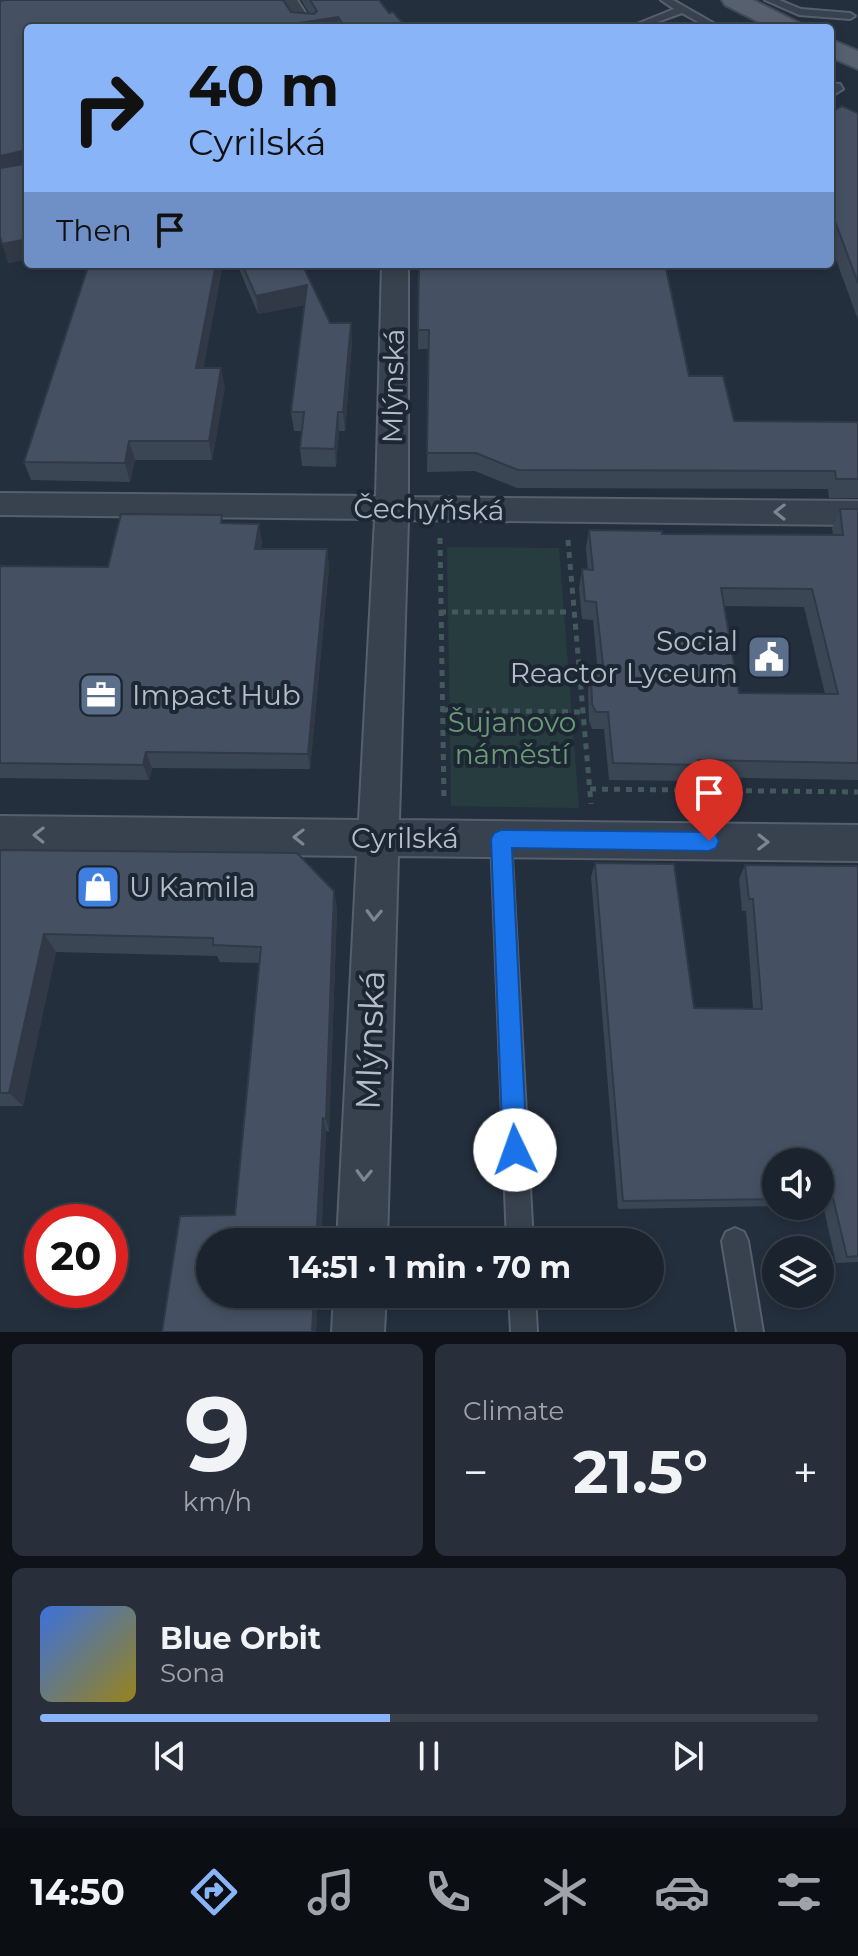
<!DOCTYPE html>
<html lang="en">
<head>
<meta charset="utf-8">
<style>
  body { margin:0; font-family:Montserrat,sans-serif; background:#282f3a; color:#f1f3f6; height:100vh; display:flex; flex-direction:column; font-size:30px; white-space:nowrap }
  * { box-sizing:border-box; margin:0 }
  p { font-size:26px; color:#a0a4aa }
  .icon { flex:none; width:44px; height:44px; fill:none; stroke:currentColor; stroke-width:2; stroke-linecap:round; stroke-linejoin:round }
  .map { position:relative; height:1332px; overflow:hidden }
  .sheet { display:flex; flex-direction:column; gap:12px; padding:12px; background:#0f1319; flex:1 }
  .sheet>* { flex:none }
  .hud { position:absolute; left:24px; top:24px; width:810px; height:244px; border-radius:8px; box-shadow:0 4px 12px #0003,0 0 0 2px #39404a; background:#8ab4f8; color:#111; overflow:hidden }
  .fabs { position:absolute; left:762px; top:1148px; display:grid; gap:16px }
  .fabs a { display:grid; place-items:center; width:72px; height:72px; border-radius:50%; background:#1b232e; box-shadow:0 4px 12px #0003,0 0 0 2px #39404a; font-size:40px }
  .speed { position:absolute; left:24px; top:1204px; display:flex; gap:16px; font-size:40px; font-weight:700; text-align:center }
  .speed>* { display:grid; place-content:center; width:104px; height:104px; border-radius:50%; background:#1b232e; box-shadow:0 4px 12px #0003,0 0 0 2px #39404a; line-height:1 }
  .speed .limit { border:12px solid #d22; background:#fff; color:#111 }
  .pin { position:absolute; display:grid; place-items:center; width:68px; height:68px; color:#fff; margin:-82px -34px; border-radius:50% 50% 50% 0; rotate:-45deg; box-shadow:0 0 8px #0007 }
  .pin .icon { rotate:45deg }
  .me { position:absolute; width:88px; margin:-44px; rotate:357deg; stroke-linejoin:round; filter:drop-shadow(0 0 6px #0008) }
  .turn { display:flex; align-items:center; gap:28px; height:168px; padding:0 32px; font-size:36px }
  .turn .icon { width:104px; height:104px; stroke-width:2.5 }
  .turn b { display:block; font-size:56px; line-height:68px }
  .then { display:flex; align-items:center; height:76px; padding:0 32px; background:#0003; gap:16px; font-size:30px }
  .big { font-size:60px; font-weight:700; line-height:1.1 }
  .sheet .widget { flex:1; display:flex; flex-direction:column; justify-content:center; gap:12px; min-width:0; padding:0 28px; border-radius:12px; background:#282f3a }
  .sheet .dial { align-items:center; gap:0 }
  .dial b { font-size:104px; line-height:1 }
  .song { display:flex; align-items:center; gap:24px }
  .cover { width:96px; height:96px; border-radius:12px; background:linear-gradient(135deg,hsl(220 70% 55%),hsl(50 70% 35%)) }
  .played { height:8px; border-radius:4px; background:linear-gradient(90deg,#8ab4f8 45%,#39404a 45%) }
  .keys { display:flex; justify-content:space-around; direction:ltr }
  .heat { display:flex; justify-content:space-between; align-items:center; font-size:44px; direction:ltr }
  .sheet .tiles { flex:1; display:grid; gap:12px; grid-template-columns:1fr 1fr }
  .widget:last-child { grid-column:span 2 }
  .trip { position:absolute; left:196px; top:1228px; width:468px; height:80px; border-radius:40px; background:#1b232e; box-shadow:0 4px 12px #0003,0 0 0 2px #39404a; font-weight:700; line-height:80px; text-align:center }
  .tab-bar { display:flex; height:128px; justify-content:space-around; align-items:center; background:#0b0e12; color:#a0a4aa }
  .tab-bar .icon { width:56px; height:56px }
  .tab-bar .on { color:#8ab4f8 }
  .tab-bar b { font-size:36px; color:#f1f3f6 }
  .map>svg:first-child { display:block }
</style>
</head>
<body>
<div class="map">
<svg width="858" height="1332" viewBox="0 0 858 1332">
  <rect width="100%" height="100%" fill="#242f3e"/>
  <path fill="#263c3f" d="M447 547 559 548 579 808 451 806Z"/>
  <g fill="none" stroke-linecap="round" stroke-linejoin="round">
    <g stroke="#565f6c" stroke-width="4">
      <path id="lane" d="M661 0H673L722 28H709L682 13 641 28H627L674 9Z
        M765 0H779L801 9 850 13 855 16 850 19 799 15Z
        M501 830 508 833 511 839 533 1242H507L491 839 494 833Z
        M735 1228 744 1232 748 1241 763 1332H737L722 1241 726 1232Z
        M509 1294H535L537 1332H511Z"/>
    </g>
    <g stroke="#565f6c" stroke-width="4">
      <path id="street" d="M277 0H297L315 28H295Z
        M830 83 840 84 843 89 830 97Z
        M382 264H408V497L858 501V525L408 520 399 820 858 825V861L398 856 387 1242H337L357 856 0 852V816L359 820 375 519 0 515V493L376 496Z
        M334 1294H386L384 1332H332Z"/>
    </g>
    <g stroke="#414a57" stroke-width="4">
      <path id="primary" d="M722 0H753L799 23 802 28H771L725 5Z
        M830 39 858 51V69L830 57Z"/>
    </g>
    <path stroke="#44595c" stroke-width="5" stroke-dasharray="6 6" stroke-linecap="butt" d="M440 538 444 800
      M568 540 591 804
      M440 612H572
      M442 710 581 712
      M590 789 858 792"/>
    <use href="#lane" fill="#38414e" fill-rule="evenodd"/>
    <use href="#street" fill="#38414e" fill-rule="evenodd"/>
    <use href="#primary" fill="#56606e" fill-rule="evenodd"/>
  </g>
  <path fill="#3b4654" fill-rule="evenodd" d="M0 0 309 13 301 0H379L389 13 407 28H28V259L8 263Z
    M830 113H858V320L830 243Z
    M89 264H223L203 368 225 387 212 460H135L130 482 31 480 24 462Z
    M237 264H302L330 323 352 342 345 431H339L336 467 302 466 300 448 302 431H294L291 412 305 305 258 314Z
    M419 264 689 376 734 421 858 422V498H829L828 489 517 488 475 471 427 472 429 349H418Z
    M840 509H858V780L695 777 693 781 609 780 604 729H592L589 721 588 691 591 674H598L593 620 582 619 579 588 582 569 588 570 586 548 589 530 662 534 833 535 832 528ZM724 606 804 607 825 694 739 693Z
    M224 523 262 541 261 549H327L329 567 310 769 152 768 149 780 0 778V566L108 567Z
    M0 850 297 853 334 891 337 910 329 1132 326 1131 321 1242H210V1294H318L316 1332H162L180 1216 235 1215 259 963 220 962 217 956 56 952 23 1106H0Z
    M595 863 694 1008 753 1009 746 911H742L739 879 745 865 858 866V1262L836 1263 823 1205H820V1162H776V1206H778L618 1209 591 877Z"/>
  <path fill="#303945" d="M338 17 339 28H267Z
    M22 151 27 169 0 176V156Z
    M28 239V259L8 263 2 244Z
    M216 264H223L200 387 196 368Z
    M307 285 309 304 258 314 256 296Z
    M351 323 352 342 345 431 343 412Z
    M221 368 225 387 212 460 209 441Z
    M338 412 339 431 336 467 335 449Z
    M129 441 135 460 130 482 125 463Z
    M259 524 262 541 259 566 255 549Z
    M327 549 329 567 310 769 308 754Z
    M146 752 152 768 149 780 143 765Z
    M334 891 337 910 329 1132 326 1119Z
    M44 934 56 952 23 1106 9 1093Z
    M323 1118 326 1131 321 1242H316Z
    M314 1294H318L316 1332H312Z"/>
  <path fill="#455162" stroke="#303945" stroke-width="2" fill-rule="evenodd" d="M5 0H283L291 12 314 14 317 11 310 0H379L389 13 393 12 407 28H346L338 17 267 28H28V239L2 244 0 236V168L25 164 26 154 22 151 0 156V1Z
    M842 106 858 113V283L830 208V113Z
    M89 264H216L196 368H221L209 441H129L125 463 24 462Z
    M242 264H302L330 323H351L343 412H338L335 449 300 448 304 412H291L307 285 256 296Z
    M419 264H665L689 376H723L734 421 858 422V479H836L835 471 518 470 476 453H427L429 330H418Z
    M840 509H858V763L698 760 699 765 613 763 608 712H596L592 704 591 674H604L596 602 585 601 582 569 593 570 589 530 662 531V534L843 535ZM721 588 812 589 838 694 739 693Z
    M121 514 222 515 221 523 259 524 255 549H327L308 754 146 752 143 765 0 763V566L108 567Z
    M0 850 297 853 334 891 326 1119 323 1118 316 1242H210V1294H314L312 1332H162L180 1216 235 1215 261 947 213 945V938L44 934 9 1093H0Z
    M595 863 674 864 694 1008 762 1009 753 899H749L745 865 858 866V1256L847 1257 833 1198H820V1162H776V1199L623 1201Z"/>
  <defs><path id="oneway-chevron" d="M-2-3.5L2.5 0L-2 3.5" fill="none" stroke-width="1.6" stroke-linecap="round" stroke-linejoin="round" transform="scale(2)"/></defs>
  <g stroke="#7c8592">
    <use href="#oneway-chevron" transform="translate(780 512) rotate(-179)"/>
    <use href="#oneway-chevron" transform="translate(39 835) rotate(-179)"/>
    <use href="#oneway-chevron" transform="translate(299 837) rotate(-179)"/>
    <use href="#oneway-chevron" transform="translate(763 842) rotate(1)"/>
    <use href="#oneway-chevron" transform="translate(374 915) rotate(92)"/>
    <use href="#oneway-chevron" transform="translate(364 1175) rotate(92)"/>
  </g>
  <path fill="#1a73e8" stroke="#114b97" stroke-width="2" d="M501 830 709 832 716 835 719 841 716 848 709 851 512 848 527 1150 524 1159 515 1162 507 1159 503 1150 491 839 494 833Z"/>
  <defs>
    <g id="civic-square" transform="scale(2.3)"><rect x="-9" y="-9" width="18" height="18" rx="4" fill="#5c6f8a" stroke="#1d2633"/><path d="M-.6-6.5H3V-4.5H.6V-3L4-1V1h2V6H-6V1h2V-1L-.6-3ZM-1.2 2.5V6h2.4V2.5Z" fill="#fff"/></g>
    <g id="office-square" transform="scale(2.3)"><rect x="-9" y="-9" width="18" height="18" rx="4" fill="#5c6f8a" stroke="#1d2633"/><path d="M-6-3h4V-5.5h4V-3h4V5H-6ZM-1-4.5V-3h2v-1.5ZM-6 0V1H6V0Z" fill="#fff"/></g>
    <g id="shop-square" transform="scale(2.3)"><rect x="-9" y="-9" width="18" height="18" rx="4" fill="#3f7fe0" stroke="#1d2633"/><path d="M-5-2.5h2.3a2.7 3.5 0 0 1 5.4 0H5L5.5 6h-11ZM-1.5-2.5h3a1.5 2.3 0 0 0-3 0Z" fill="#fff"/></g>
  </defs>
  <g fill-rule="evenodd">
    <use href="#civic-square" x="769" y="657"/>
    <use href="#office-square" x="101" y="695"/>
    <use href="#shop-square" x="98" y="887"/>
  </g>
  <g text-anchor="middle" stroke-width="8" stroke-linejoin="round" paint-order="stroke">
    <g font-size="28" fill="#b4bcc9" stroke="#1d2633">
      <text transform="translate(393 386) rotate(-89)" y="10">Mlýnská</text>
      <text transform="translate(429 509) rotate(1)" y="10">Čechyňská</text>
      <text x="405" y="848">Cyrilská</text>
    </g>
    <g font-size="28" fill="#b4bcc9" stroke="#1d2633" text-anchor="start">
      <text x="738" y="651" text-anchor="end">Social<tspan x="738" dy="32">Reactor Lyceum</tspan></text>
      <text x="132" y="705">Impact Hub</text>
      <text x="129" y="897">U Kamila</text>
    </g>
    <g font-size="28" fill="#6b9a76" stroke="#1d2633">
      <text x="512" y="732">Šujanovo<tspan x="512" dy="32">náměstí</tspan></text>
    </g>
    <g font-size="34" fill="#b4bcc9" stroke="#1d2633">
      <text transform="translate(370 1040) rotate(-88)" y="12">Mlýnská</text>
    </g>
  </g>
</svg>
<div class="fabs">
<a><svg class="icon" aria-label="sound" viewBox="0 0 24 24"><path d="M4 9h4l5-4v14l-5-4H4zM17 9q2 3 0 6"/></svg></a>
<a><svg class="icon" aria-label="layers" viewBox="0 0 24 24"><path d="M12 4l9 5-9 5-9-5zM3 14l9 5 9-5"/></svg></a>
</div>
<div class="speed"><div class="limit">20</div></div>
<div class="pin" style="left:709px;top:841px;background:#d93025"><svg class="icon" aria-label="arrive" viewBox="0 0 24 24"><path d="M6 21V4h12l-3 4 3 4H6"/></svg></div>
<svg class="me" style="left:515px;top:1150px" viewBox="-20 -20 40 40"><circle r="19" fill="#fff"/><path d="M0-13L10 11 0 6-10 11z" fill="#1a73e8"/></svg>
<div class="trip">14:51 · 1 min · 70 m</div>
<div class="hud">
<div class="turn"><svg class="icon" aria-label="right" viewBox="0 0 24 24"><path d="M7 20v-9h11M14 6l5 5-5 5"/></svg><div><b>40 m</b>Cyrilská</div></div>
<div class="then">Then<svg class="icon" aria-label="arrive" viewBox="0 0 24 24"><path d="M6 21V4h12l-3 4 3 4H6"/></svg></div>
</div>
</div>
<section class="sheet">
<div class="tiles">
<div class="widget dial"><b>9</b><p>km/h</p></div>
<div class="widget"><p>Climate</p>
<div class="heat"><a>−</a><b class="big">21.5°</b><a>+</a></div>
</div>
<div class="widget">
<div class="song"><i class="cover"></i><div><b>Blue Orbit</b><p>Sona</p></div></div>
<div class="played"></div>
<div class="keys"><svg class="icon" aria-label="previous" viewBox="0 0 24 24"><path d="M18 5L8 12l10 7zM5 5v14"/></svg><svg class="icon" aria-label="pause" viewBox="0 0 24 24"><path d="M8 5v14M16 5v14"/></svg><svg class="icon" aria-label="next" viewBox="0 0 24 24"><path d="M6 5l10 7-10 7zM19 5v14"/></svg></div>
</div>
</div>
</section>
<nav class="tab-bar">
<b>14:50</b>
<svg class="icon on" aria-label="directions" viewBox="0 0 24 24"><path d="M12 3l9 9-9 9-9-9zM9 14v-3h6M13 9l2 2-2 2"/></svg>
<svg class="icon" aria-label="music" viewBox="0 0 24 24"><path d="M9 18V5l10-2v13"/><circle cx="6" cy="18" r="3"/><circle cx="16" cy="16" r="3"/></svg>
<svg class="icon" aria-label="phone" viewBox="0 0 24 24"><path d="M5 4h4l2 5-3 2q2 4 5 5l2-3 5 2v4C11 20 4 13 5 4z"/></svg>
<svg class="icon" aria-label="climate" viewBox="0 0 24 24"><path d="M12 3v18M4 7l16 10M4 17L20 7"/></svg>
<svg class="icon" aria-label="car" viewBox="0 0 24 24"><path d="M5 17H2v-5l4-1 3-4h7l3 4 3 1v5h-3M9 17h6M6 11h13"/><circle cx="7" cy="17" r="2"/><circle cx="17" cy="17" r="2"/></svg>
<svg class="icon" aria-label="filters" viewBox="0 0 24 24"><path d="M4 7h16M4 17h16"/><circle cx="9" cy="7" r="2"/><circle cx="15" cy="17" r="2"/></svg>
</nav>
</body>
</html>
